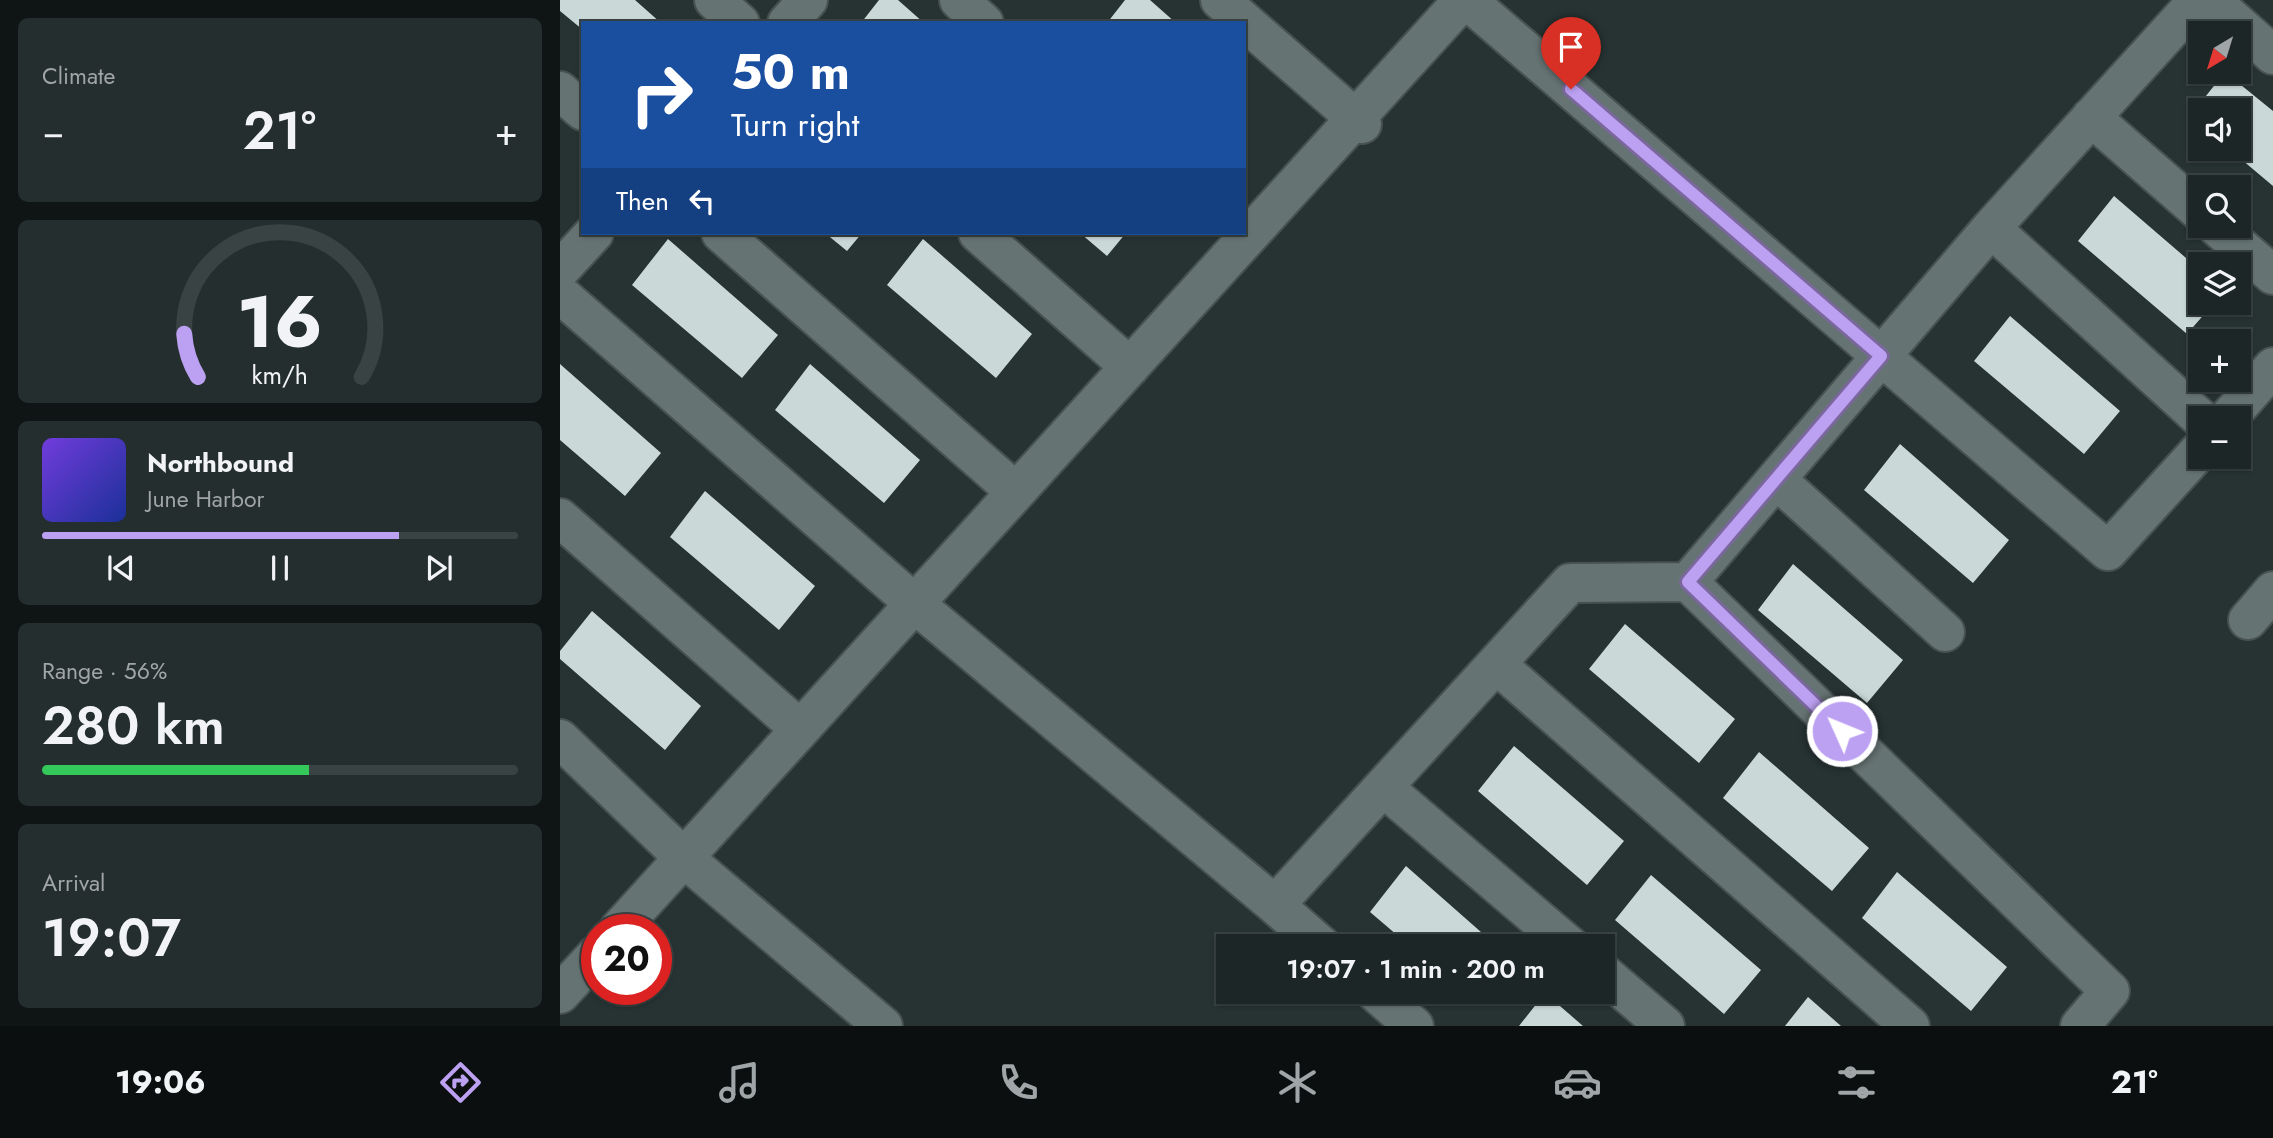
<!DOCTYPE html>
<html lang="en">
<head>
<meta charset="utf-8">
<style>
  body { margin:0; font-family:Jost,sans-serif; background:#252e2e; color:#f1f3f6; height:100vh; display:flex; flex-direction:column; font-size:26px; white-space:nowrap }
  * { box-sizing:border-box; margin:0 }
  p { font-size:23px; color:#a0a5a7 }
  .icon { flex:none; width:38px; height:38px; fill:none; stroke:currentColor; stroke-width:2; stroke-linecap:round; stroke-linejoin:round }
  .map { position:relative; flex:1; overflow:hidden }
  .sheet { display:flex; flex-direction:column; gap:18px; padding:18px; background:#0f1515; width:560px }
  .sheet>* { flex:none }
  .banner { position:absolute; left:21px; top:21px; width:665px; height:214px; border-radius:0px; box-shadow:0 2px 5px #0004,0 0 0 2px #3a4343; background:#1a4fa0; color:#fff; overflow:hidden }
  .needle { width:46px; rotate:218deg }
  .fabs { position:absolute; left:1628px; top:21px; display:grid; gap:14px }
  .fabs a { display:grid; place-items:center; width:63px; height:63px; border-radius:0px; background:#1c2626; box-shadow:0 2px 5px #0004,0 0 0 2px #3a4343; font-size:35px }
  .speed { position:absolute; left:21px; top:914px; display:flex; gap:14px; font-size:35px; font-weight:700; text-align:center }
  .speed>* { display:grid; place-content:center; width:91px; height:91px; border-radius:50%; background:#1c2626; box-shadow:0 2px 5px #0004,0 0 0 2px #3a4343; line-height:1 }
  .speed .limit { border:10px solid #d22; background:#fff; color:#111 }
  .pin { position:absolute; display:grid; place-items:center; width:60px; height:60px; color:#fff; margin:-72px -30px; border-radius:50% 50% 50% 0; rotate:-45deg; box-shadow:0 0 7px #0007 }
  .pin .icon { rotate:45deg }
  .me { position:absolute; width:77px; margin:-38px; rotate:314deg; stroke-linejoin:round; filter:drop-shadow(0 0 5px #0008) }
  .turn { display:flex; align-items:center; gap:24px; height:147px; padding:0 35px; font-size:32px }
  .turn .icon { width:91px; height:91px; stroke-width:2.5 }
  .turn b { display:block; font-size:49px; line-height:60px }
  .then { display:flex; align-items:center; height:66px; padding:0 35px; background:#0003; gap:14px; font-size:26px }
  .big { font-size:52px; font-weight:600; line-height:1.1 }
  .sheet .tile { flex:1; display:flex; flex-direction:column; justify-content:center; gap:10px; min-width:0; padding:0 24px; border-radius:10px; background:#252e2e }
  .sheet .dial { align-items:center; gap:0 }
  .dial svg { height:182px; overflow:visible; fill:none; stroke:#3a4343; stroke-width:7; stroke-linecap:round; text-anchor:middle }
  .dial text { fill:#f1f3f6; stroke:none }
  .song { display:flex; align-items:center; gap:21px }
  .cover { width:84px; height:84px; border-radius:10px; background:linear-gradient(135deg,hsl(260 70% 55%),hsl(230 70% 35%)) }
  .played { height:7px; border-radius:4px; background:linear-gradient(90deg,#bca0f2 75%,#3a4343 75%) }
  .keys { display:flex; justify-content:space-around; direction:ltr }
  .heat { display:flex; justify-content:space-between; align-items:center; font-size:38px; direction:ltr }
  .charge { height:10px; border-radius:5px; background:linear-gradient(90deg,#34c759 56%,#3a4343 0) }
  .trip { position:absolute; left:656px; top:934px; width:399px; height:70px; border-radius:0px; background:#1c2626; box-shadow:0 2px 5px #0004,0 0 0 2px #3a4343; font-weight:600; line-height:70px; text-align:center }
  .menu { display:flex; height:112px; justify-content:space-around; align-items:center; background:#0b0f0f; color:#a0a5a7 }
  .menu .icon { width:49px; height:49px }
  .menu .current { color:#bca0f2 }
  .menu b { font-size:32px; color:#f1f3f6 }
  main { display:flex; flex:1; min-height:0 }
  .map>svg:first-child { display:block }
</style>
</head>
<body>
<main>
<section class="sheet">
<div class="tile"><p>Climate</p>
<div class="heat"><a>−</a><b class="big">21°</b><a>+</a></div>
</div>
<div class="tile dial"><svg viewBox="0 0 100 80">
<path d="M14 69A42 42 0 1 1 86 69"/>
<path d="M14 69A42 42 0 0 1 8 50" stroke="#bca0f2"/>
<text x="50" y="56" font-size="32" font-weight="700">16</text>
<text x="50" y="72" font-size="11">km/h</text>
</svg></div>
<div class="tile">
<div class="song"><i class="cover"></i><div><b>Northbound</b><p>June Harbor</p></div></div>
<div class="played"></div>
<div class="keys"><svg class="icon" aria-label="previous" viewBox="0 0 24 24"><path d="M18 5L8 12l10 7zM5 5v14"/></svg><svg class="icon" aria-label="pause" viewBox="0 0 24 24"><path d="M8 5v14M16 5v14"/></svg><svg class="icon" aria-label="next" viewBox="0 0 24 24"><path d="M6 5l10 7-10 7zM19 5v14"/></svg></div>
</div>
<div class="tile"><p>Range · 56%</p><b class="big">280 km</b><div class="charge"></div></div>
<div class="tile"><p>Arrival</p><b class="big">19:07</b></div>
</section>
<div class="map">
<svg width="1713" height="1026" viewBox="0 0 1713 1026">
  <rect width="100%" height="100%" fill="#263332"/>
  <path fill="#cad9d8" d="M0 0H75L101 23H23V30L0 11Z
    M319 0H338L364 23H301Z
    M565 0H590L616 23H547Z
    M1665 72 1713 111V186L1669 149H1678V110H1640V124L1630 116Z
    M1554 196 1640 270V303H1654L1627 334 1518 241Z
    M265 233H302L287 251Z
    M520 233H566L547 256Z
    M108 239 218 335 182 378 72 285Z
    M363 239 472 334 436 378 327 285Z
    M1450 316 1560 411 1524 454 1414 361Z
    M0 364 101 453 65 496 0 440Z
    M250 364 360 460 324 503 215 410Z
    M1340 444 1449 540 1413 583 1304 490Z
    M145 491 255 586 219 630 110 537Z
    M1233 564 1343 660 1307 703 1198 610Z
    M32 611 141 706 105 750 0 659V651Z
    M1065 624 1175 719 1139 763 1029 669Z
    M954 746 1064 841 1027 885 918 791Z
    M1199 752 1309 848 1272 891 1163 798Z
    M846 866 938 947H851L810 912Z
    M1337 872 1447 967 1411 1011 1302 918Z
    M1091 875 1201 970 1164 1014 1055 920Z
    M904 992H930L919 1005Z
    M985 993 1023 1026H959Z
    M1248 997 1281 1026H1225Z"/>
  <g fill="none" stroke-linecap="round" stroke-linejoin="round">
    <g stroke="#465150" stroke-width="42">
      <path id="minor" d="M154 0 180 23
        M399 0 424 23
        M660 0 802 124
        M907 0 1548 551 1640 450
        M1651 0 1713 55
        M227 23 248 0
        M0 91 23 111
        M1531 117 1640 212
        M1656 226 1713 275
        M1431 228 1640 418
        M161 233 456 492
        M418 233 570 367
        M0 270 34 233
        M0 294 355 604 715 905 1010 583 1128 582 1431 228 1638 0
        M1668 418 1713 367
        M1216 479 1385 632
        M0 518 240 729
        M1128 582 1550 991 1520 1026
        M1688 620 1713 591
        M936 664 1350 1026
        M0 739 124 858 323 1026
        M823 787 1011 947
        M715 905 763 947
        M59 929 903 0
        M1043 973 1105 1026
        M815 992 854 1026
        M0 994 37 954"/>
    </g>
    <use href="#minor" stroke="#657372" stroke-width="38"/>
  </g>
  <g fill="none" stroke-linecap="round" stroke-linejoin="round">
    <g stroke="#7a689d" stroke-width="18">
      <path id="route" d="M1011 89 1321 356 1128 582 1282 731"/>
    </g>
    <use href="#route" stroke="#bca0f2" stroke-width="12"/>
  </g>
</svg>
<div class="fabs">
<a><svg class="needle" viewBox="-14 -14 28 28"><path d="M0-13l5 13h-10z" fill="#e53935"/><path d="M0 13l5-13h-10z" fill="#a0a5a7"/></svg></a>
<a><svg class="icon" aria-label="sound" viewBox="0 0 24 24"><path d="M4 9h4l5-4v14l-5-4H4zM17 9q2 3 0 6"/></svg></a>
<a><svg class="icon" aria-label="search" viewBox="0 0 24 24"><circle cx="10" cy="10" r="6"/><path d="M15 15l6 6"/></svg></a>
<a><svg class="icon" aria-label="layers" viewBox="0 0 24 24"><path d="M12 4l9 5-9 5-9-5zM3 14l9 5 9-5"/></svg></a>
<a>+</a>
<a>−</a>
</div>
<div class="speed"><div class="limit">20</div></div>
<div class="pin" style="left:1011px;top:89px;background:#d93025"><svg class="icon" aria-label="arrive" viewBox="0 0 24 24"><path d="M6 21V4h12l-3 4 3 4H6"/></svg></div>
<svg class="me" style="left:1282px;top:731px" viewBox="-20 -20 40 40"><circle r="17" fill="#bca0f2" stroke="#fff" stroke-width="3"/><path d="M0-11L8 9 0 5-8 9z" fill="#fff"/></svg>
<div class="trip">19:07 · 1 min · 200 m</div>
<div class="banner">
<div class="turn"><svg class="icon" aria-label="right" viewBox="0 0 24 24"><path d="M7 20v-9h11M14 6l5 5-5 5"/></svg><div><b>50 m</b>Turn right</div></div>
<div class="then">Then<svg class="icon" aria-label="left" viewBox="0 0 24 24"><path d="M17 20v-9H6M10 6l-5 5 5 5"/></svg></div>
</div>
</div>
</main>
<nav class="menu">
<b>19:06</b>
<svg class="icon current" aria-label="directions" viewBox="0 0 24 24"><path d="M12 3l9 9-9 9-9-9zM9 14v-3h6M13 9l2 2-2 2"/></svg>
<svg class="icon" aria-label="music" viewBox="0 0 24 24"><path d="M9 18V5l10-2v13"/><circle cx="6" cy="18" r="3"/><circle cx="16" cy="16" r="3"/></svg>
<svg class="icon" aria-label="phone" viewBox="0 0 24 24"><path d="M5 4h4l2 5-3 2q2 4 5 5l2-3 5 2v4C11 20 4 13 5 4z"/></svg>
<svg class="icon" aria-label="climate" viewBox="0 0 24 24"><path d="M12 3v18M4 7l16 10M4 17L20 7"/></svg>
<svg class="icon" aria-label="car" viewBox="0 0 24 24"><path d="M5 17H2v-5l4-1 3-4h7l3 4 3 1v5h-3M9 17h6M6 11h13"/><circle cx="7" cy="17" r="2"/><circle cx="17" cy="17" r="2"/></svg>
<svg class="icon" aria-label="filters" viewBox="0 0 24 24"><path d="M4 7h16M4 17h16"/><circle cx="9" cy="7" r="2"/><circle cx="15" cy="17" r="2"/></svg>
<b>21°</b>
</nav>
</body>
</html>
